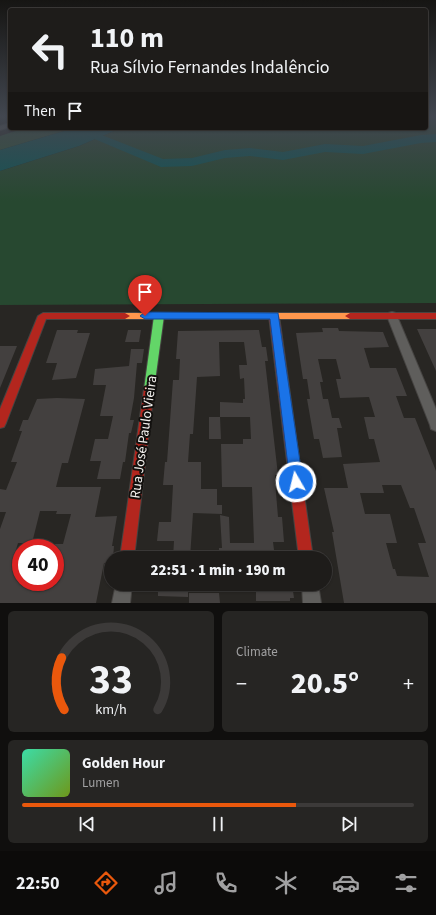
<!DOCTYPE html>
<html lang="en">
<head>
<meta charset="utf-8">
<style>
  body { margin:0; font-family:"Source Sans 3",sans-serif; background:#262523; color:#f1f3f6; height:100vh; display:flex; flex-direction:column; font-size:15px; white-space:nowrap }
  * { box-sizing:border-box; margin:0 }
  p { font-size:13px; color:#a1a1a2 }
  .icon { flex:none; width:22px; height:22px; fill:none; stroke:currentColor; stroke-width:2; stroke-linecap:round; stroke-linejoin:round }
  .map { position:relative; height:603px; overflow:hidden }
  .panel { display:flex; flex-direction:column; gap:8px; padding:8px; background:#100f0e; flex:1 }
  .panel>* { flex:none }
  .hud { position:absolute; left:8px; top:8px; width:420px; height:122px; border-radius:4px; box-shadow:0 1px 3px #0004,0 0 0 1px #3c3a39; background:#1e1c1a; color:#f1f3f6; overflow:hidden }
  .speed { position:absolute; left:12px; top:539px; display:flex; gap:8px; font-size:20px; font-weight:700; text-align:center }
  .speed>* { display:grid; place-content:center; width:52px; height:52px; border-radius:50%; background:#1e1c1a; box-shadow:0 1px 3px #0004,0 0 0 1px #3c3a39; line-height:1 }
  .speed .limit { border:6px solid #d22; background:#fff; color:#111 }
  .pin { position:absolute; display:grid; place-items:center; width:34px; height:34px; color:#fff; margin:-41px -17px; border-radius:50% 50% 50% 0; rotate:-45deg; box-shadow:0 0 4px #0007 }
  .pin .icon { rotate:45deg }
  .me { position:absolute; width:44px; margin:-22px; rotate:352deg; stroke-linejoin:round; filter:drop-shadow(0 0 3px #0008) }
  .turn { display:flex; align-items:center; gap:14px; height:84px; padding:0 16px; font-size:18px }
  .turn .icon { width:52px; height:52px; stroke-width:2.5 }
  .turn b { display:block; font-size:28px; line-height:34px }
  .then { display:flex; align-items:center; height:38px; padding:0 16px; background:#0003; gap:8px; font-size:15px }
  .big { font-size:30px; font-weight:800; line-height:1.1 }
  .panel .tile { flex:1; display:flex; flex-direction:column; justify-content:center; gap:6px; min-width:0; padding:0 14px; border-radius:6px; background:#262523 }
  .panel .dial { align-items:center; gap:0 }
  .dial svg { height:104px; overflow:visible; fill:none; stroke:#3c3a39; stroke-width:7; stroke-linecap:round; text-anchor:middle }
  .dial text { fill:#f1f3f6; stroke:none }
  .song { display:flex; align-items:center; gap:12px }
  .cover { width:48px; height:48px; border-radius:6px; background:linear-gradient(135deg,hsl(160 70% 55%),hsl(80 70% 35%)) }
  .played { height:4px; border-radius:2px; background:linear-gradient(90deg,#ea580c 70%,#3c3a39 70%) }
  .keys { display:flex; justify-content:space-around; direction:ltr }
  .heat { display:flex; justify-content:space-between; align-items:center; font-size:22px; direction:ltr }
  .panel .tiles { flex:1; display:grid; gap:8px; grid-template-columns:1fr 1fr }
  .tile:last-child { grid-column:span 2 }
  .trip { position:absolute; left:104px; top:551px; width:228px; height:40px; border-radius:20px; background:#1e1c1a; box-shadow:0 1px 3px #0004,0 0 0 1px #3c3a39; font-weight:800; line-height:40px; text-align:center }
  .tab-bar { display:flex; height:64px; justify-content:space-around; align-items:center; background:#0c0b0a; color:#a1a1a2 }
  .tab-bar .icon { width:28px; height:28px }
  .tab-bar .on { color:#ea580c }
  .tab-bar b { font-size:18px; color:#f1f3f6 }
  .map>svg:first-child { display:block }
</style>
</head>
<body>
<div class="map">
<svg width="436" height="603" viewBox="0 0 436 603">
  <rect width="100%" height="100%" fill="#282623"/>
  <path fill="#274830" d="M426 117H436V303L0 305V171L79 146 121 128H426Z"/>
  <path fill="#315339" d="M25 128H74L0 150V136Z"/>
  <path fill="#105454" d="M74 128H121L79 146 0 171V150Z"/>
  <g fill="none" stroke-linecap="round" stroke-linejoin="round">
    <path fill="#105454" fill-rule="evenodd" d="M89 130 163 159 192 158 225 150 250 148 283 152 325 144 363 146 421 135 436 134V142L421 143 363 154 325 152 283 160 250 156 225 158 192 166 161 167 85 135 83 133 85 131Z"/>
  </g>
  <path fill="#43403f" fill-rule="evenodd" d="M322 328H338L339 331 383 332 389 347 364 348 370 368H396L407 396H396L404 418H415L436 471V603H344L332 532H334L324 488H348L343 464 380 462 374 439H369L364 417H375L369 397 340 398 336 379H341L336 359H318L323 382H320L323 399H328L332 418H339L342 428H337L342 457 323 458 319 439H314L307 399H310L307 379H303L296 333 323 332ZM382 485H401L410 508H414L426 543H418L429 577 397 576 395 569H393L386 543H397L390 514H365L360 493H384Z
    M417 329H436V371Z
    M57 330H78L77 333H90L76 378 52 380 57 363H46Z
    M128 330H141L139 342H125Z
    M259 330 262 347H266L268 361H265L278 475H275L276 481H275L278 517H282L284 542H273L275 558H219V548H222L220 515 229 517 230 543H254L252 487H222L221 444H243V439H251L250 417H220V402L243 403V399H245L244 378 240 379 239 365H247L244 342H219L220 376 197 377 193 434H190L188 462H201V489H217V505H222V514L193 513 190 558H173L174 541H157L159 522H171L173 485H163L165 462H167L173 380H179L180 359H176L178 331Z
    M0 346H17L0 388Z
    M131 349H144L142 363H137L134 398 130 420H134L131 433H129L125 462H123L120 479H97L101 461H90L95 439H108L113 416H100L106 385H93L95 369 129 366Z
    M57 398 85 399 68 463H62L56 487H101L95 517 117 516 112 546H114L113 558H111V563H104L96 603H0V529L6 512H0V489L6 490 17 462H11L22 431H19L23 420H28L37 399ZM40 511H57L56 514H71L63 544H55V582H21V563H12L18 543H32Z
    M209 417H220L221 439H209Z
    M158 584H188V597L158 596Z
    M256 584H292L294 598H290V601H256Z
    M189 593H219L220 603H189Z"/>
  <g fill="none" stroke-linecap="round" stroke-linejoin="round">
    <g stroke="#464442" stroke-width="2">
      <path id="street" d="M10 123V127L0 130V126Z
        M392 312 396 313 397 316 436 409V431L431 429 430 425 387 316 388 313Z
        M116 584H132L130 603H112Z
        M302 584H318L321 603H303Z"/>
    </g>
    <g stroke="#464442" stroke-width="2">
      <path id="fast" d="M159 313 164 316 154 389 153 392 149 393 145 392 144 389 154 316Z"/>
    </g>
    <g stroke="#464442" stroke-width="2">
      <path id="slow" d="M125 313H350L355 316 350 319H125L120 316Z"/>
    </g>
    <g stroke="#464442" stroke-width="2">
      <path id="jam" d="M43 313H125L130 316 125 319H46L6 423 4 427 0 428V409L38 316Z
        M274 313 279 316 313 558H299L269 316Z
        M350 313H436V319H350L345 316Z
        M149 385 153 386 154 389 134 558H120L144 389 145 386Z"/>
    </g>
    <use href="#street" fill="#5f5e5c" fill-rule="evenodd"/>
    <use href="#fast" fill="#63d668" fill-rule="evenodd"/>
    <use href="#slow" fill="#ff974d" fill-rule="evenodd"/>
    <use href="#jam" fill="#b3261e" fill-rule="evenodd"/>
  </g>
  <linearGradient id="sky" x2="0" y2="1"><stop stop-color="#161513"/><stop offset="0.58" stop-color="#424750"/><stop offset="1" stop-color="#424750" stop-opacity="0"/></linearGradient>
  <rect width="436" height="201" fill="url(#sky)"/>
  <path fill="#1a73e8" stroke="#114b97" d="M145 312 278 313 303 482 301 487 296 488 292 487 290 482 270 319H145L140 316Z"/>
  <g text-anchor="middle" stroke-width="4" stroke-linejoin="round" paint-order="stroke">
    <g font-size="14" fill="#f2efec" stroke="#12100e">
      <text transform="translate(143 437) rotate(-82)" y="5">Rua José Paulo Vieira</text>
    </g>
  </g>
</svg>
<div class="speed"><div class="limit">40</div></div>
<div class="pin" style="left:145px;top:316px;background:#d93025"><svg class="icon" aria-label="arrive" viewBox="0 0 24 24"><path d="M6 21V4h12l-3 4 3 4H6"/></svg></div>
<svg class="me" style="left:296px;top:482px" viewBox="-20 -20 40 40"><circle r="17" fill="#1a73e8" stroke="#fff" stroke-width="3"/><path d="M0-11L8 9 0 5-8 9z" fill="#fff"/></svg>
<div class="trip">22:51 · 1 min · 190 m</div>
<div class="hud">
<div class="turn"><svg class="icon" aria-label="left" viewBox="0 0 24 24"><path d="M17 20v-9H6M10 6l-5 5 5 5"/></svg><div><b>110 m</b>Rua Sílvio Fernandes Indalêncio</div></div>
<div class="then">Then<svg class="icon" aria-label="arrive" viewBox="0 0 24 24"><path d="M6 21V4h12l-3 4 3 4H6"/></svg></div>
</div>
</div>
<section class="panel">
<div class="tiles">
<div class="tile dial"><svg viewBox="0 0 100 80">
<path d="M14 69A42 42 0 1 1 86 69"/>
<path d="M14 69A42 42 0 0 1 12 29" stroke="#ea580c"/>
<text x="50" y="56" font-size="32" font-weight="700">33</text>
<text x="50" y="72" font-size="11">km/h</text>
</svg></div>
<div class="tile"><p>Climate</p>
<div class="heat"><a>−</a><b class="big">20.5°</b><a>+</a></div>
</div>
<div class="tile">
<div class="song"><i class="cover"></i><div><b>Golden Hour</b><p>Lumen</p></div></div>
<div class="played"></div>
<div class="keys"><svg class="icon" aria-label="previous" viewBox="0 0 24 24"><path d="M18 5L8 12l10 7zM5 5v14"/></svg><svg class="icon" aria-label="pause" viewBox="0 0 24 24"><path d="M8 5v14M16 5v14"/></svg><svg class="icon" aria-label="next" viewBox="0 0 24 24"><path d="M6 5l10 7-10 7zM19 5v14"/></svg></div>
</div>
</div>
</section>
<nav class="tab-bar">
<b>22:50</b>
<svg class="icon on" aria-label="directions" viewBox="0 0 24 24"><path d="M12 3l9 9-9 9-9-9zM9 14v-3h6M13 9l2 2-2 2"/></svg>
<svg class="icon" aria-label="music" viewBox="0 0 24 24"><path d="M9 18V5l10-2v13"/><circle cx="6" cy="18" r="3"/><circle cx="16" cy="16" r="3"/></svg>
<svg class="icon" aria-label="phone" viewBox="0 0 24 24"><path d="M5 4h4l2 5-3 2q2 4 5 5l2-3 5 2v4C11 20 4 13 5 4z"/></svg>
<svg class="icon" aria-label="climate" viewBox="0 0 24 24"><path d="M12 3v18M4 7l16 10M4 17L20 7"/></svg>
<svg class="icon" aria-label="car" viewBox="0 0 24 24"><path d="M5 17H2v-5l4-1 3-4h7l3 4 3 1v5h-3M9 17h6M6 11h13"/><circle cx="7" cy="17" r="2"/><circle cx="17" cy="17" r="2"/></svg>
<svg class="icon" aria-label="filters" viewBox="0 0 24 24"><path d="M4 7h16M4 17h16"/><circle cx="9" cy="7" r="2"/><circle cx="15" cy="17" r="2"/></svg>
</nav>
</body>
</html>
